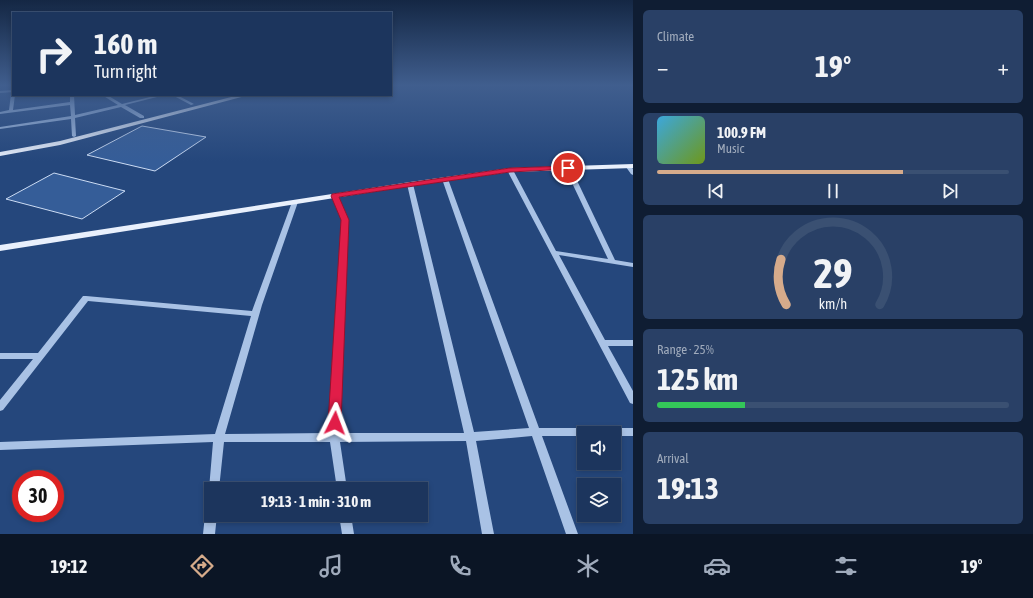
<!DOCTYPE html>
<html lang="en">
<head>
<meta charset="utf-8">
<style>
  body { margin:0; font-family:"Asap Condensed",sans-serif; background:#294066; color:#f1f3f6; height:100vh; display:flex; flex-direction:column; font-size:15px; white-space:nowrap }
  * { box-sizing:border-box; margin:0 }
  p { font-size:13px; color:#a0abbc }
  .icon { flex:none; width:22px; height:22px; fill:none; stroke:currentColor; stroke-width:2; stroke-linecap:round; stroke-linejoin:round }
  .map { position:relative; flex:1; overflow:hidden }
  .sheet { display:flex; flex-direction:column; gap:10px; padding:10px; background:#0f1d33; width:400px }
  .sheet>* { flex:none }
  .hud { position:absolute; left:12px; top:12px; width:380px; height:84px; border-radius:0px; box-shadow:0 2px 6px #0003,0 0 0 1px #3a5072; background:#1c355d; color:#f1f3f6; overflow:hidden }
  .controls { position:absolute; left:577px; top:426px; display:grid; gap:8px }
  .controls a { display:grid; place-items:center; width:44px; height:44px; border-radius:0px; background:#1c355d; box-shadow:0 2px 6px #0003,0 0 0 1px #3a5072; font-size:20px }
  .speed { position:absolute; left:12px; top:470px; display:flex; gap:8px; font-size:20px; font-weight:700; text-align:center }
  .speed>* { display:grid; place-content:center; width:52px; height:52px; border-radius:50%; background:#1c355d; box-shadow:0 2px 6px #0003,0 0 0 1px #3a5072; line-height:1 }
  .speed .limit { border:6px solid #d22; background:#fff; color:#111 }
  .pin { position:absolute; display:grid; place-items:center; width:34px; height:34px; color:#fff; margin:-17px; border:2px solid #fff; border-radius:50%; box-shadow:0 1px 4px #0007 }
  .me { position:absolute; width:44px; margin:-22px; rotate:3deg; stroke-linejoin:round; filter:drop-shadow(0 0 3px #0008) }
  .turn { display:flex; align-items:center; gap:14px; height:84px; padding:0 16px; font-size:18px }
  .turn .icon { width:52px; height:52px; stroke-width:2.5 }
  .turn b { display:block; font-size:28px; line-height:34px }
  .big { font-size:30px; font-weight:700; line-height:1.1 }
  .sheet .tile { flex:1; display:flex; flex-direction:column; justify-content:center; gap:6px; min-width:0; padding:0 14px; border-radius:6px; background:#294066 }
  .sheet .dial { align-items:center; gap:0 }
  .dial svg { height:104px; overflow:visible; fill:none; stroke:#3a5072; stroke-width:7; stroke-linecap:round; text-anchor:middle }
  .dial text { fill:#f1f3f6; stroke:none }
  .song { display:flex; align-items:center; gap:12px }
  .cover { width:48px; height:48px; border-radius:6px; background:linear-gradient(135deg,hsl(200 70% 55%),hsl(80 70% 35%)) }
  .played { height:4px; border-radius:2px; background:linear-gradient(90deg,#d6ab8b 70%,#3a5072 70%) }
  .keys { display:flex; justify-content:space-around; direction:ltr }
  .heat { display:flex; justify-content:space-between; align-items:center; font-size:22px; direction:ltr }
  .charge { height:6px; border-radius:3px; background:linear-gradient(90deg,#34c759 25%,#3a5072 0) }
  .trip { position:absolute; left:204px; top:482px; width:224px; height:40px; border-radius:0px; background:#1c355d; box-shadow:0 2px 6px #0003,0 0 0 1px #3a5072; font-weight:700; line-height:40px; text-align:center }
  .tabs { display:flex; height:64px; justify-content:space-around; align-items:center; background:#0b1525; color:#a0abbc }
  .tabs .icon { width:28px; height:28px }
  .tabs .current { color:#d6ab8b }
  .tabs b { font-size:18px; color:#f1f3f6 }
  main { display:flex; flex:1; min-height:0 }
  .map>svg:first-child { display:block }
</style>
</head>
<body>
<main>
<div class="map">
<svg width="633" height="534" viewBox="0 0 633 534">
  <rect width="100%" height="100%" fill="#25477c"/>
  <path fill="#355d98" stroke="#ccdcf4" d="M142 126 206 137 155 171 87 155Z
    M54 173 125 191 82 219 6 199Z"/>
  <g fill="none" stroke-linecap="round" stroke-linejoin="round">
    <path fill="#a9c2e5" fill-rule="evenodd" d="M13 90V92L0 93V91Z
      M13 93V95H15L13 110 70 102V95H74L75 115 118 105 102 95H107L122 104 158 95H165L125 105 144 116V118H140L121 107 75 118 76 136 74 137 72 136 71 119 0 129V127L71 116 70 105 0 114V112L9 110 11 94Z
      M172 95H177L194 104 191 105Z
      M629 165 631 166 633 169V175L631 174 626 167Z
      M568 166 571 168 615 260 633 263V267L559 255 605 340H633V346H608L633 391V404L630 403 507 170 510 168 513 170 556 251 608 259 565 168Z
      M445 177 448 179 539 428H633V436H614V433H584V436H542L578 534H566L532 436 476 441 494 534H482L466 441 340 442 347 489H337L330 442H224L219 489H211V493L209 489 213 442 0 450V442L215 434 251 316 88 301 3 410 0 411V400L33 359H0V353H38L83 296H86L252 311 292 202 295 200 298 202 262 305 225 434 329 433 342 220 332 196 335 194 338 196 348 220 339 433H464L407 184 410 182 413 184 474 432 529 428 442 179Z
      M211 509V515H217L215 534H203L205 515 207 511Z
      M339 515H351L354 534H342Z"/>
    <path fill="#e9f0fc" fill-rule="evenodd" d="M239 95H249L60 145 0 156V152L60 141Z
      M633 164V168L510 172 410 186 0 251V245L410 182 510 168Z"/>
  </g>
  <linearGradient id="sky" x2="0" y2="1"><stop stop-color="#142744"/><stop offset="0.53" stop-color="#405e8e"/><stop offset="1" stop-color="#405e8e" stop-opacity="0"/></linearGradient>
  <rect width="633" height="161" fill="url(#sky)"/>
  <path fill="#e11d48" stroke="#92132f" d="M568 166H570V169L510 172 339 197 349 220 341 423 339 426 335 428 330 426 328 423 341 220 331 196 332 194 510 168Z"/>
</svg>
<div class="controls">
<a><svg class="icon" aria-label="sound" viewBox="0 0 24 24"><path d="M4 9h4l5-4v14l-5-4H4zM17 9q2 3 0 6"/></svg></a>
<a><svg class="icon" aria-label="layers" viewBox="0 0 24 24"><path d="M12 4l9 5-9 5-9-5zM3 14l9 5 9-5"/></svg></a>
</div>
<div class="speed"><div class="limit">30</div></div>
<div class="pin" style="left:568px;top:168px;background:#d93025"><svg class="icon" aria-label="arrive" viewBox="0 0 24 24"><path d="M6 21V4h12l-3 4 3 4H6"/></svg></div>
<svg class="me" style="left:335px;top:423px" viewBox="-20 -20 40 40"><path d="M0-17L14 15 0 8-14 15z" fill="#e11d48" stroke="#fff" stroke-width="4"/></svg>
<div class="trip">19:13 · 1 min · 310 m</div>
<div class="hud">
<div class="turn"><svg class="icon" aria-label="right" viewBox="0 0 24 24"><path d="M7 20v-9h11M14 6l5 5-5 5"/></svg><div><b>160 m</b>Turn right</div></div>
</div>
</div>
<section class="sheet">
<div class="tile"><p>Climate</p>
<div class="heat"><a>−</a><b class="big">19°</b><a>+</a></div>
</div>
<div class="tile">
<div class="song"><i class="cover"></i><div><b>100.9 FM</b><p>Music</p></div></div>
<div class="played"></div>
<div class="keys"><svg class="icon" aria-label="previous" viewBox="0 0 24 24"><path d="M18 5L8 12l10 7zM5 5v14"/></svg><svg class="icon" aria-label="pause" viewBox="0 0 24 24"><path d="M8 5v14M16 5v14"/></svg><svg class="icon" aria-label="next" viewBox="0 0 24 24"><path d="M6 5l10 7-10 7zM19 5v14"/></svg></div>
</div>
<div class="tile dial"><svg viewBox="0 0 100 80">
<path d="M14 69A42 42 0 1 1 86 69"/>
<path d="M14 69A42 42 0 0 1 10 34" stroke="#d6ab8b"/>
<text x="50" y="56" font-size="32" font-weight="700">29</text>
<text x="50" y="72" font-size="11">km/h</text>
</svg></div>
<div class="tile"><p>Range · 25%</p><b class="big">125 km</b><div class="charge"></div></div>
<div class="tile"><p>Arrival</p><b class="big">19:13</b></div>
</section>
</main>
<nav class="tabs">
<b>19:12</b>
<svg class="icon current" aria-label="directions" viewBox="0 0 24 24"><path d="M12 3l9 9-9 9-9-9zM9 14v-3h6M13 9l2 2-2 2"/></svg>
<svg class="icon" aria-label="music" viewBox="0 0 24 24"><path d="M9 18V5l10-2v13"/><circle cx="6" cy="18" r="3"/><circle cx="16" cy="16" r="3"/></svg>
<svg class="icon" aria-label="phone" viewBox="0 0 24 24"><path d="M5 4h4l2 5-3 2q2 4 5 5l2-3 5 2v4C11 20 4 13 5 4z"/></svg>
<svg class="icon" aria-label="climate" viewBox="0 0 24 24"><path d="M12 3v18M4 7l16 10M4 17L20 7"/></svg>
<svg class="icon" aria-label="car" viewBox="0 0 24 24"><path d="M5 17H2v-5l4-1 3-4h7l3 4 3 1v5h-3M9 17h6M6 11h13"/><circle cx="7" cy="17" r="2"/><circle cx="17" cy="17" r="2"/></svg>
<svg class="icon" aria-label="filters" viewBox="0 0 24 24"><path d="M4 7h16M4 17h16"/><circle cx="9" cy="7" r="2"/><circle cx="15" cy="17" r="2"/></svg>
<b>19°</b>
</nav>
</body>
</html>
